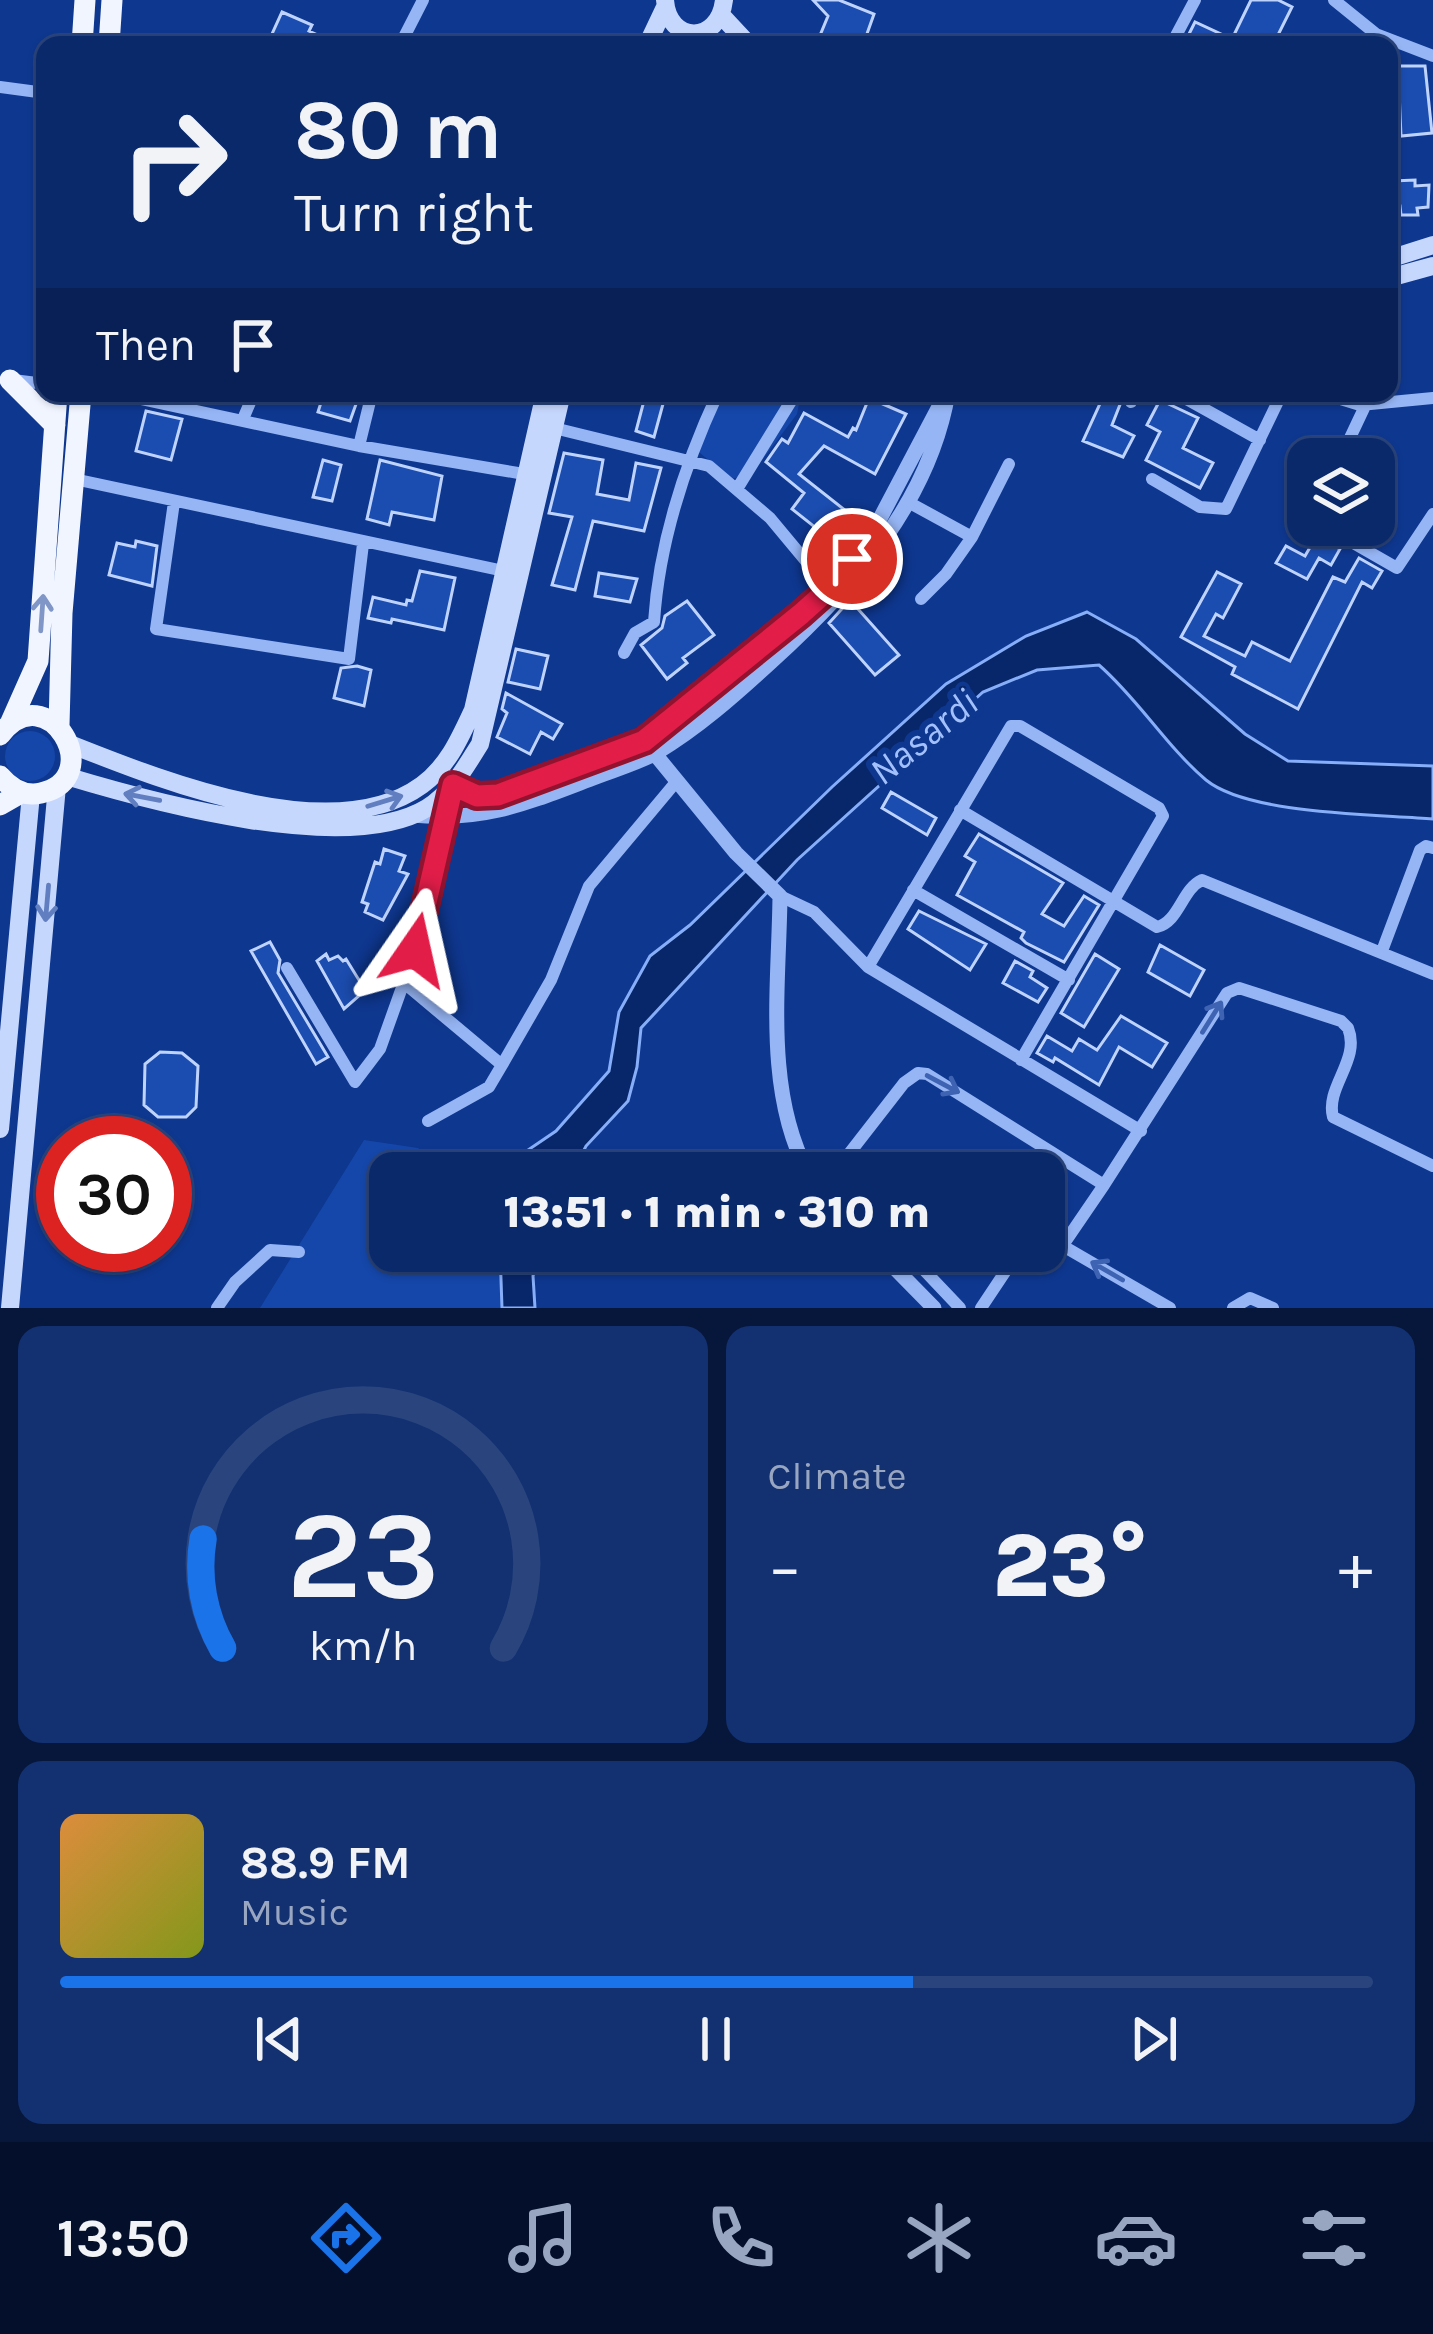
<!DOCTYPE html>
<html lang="en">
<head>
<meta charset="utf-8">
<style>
  body { margin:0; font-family:Karla,sans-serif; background:#133171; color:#f1f3f6; height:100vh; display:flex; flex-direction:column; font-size:45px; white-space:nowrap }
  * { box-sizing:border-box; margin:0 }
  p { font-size:39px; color:#99a6c1 }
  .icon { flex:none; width:66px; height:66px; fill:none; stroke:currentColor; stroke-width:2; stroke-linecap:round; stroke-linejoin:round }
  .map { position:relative; height:1308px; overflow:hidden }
  .drawer { display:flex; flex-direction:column; gap:18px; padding:18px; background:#06173b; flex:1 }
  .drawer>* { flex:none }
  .hud { position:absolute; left:36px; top:36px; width:1362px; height:366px; border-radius:24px; box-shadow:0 3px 9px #0004,0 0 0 3px #2a457e; background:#0a296b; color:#f1f3f6; overflow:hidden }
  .controls { position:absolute; left:1287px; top:438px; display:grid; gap:24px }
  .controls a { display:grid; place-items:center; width:108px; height:108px; border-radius:24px; background:#0a296b; box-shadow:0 3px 9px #0004,0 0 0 3px #2a457e; font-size:60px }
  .speed { position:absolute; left:36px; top:1116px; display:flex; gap:24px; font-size:60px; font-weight:700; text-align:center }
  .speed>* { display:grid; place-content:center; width:156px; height:156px; border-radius:50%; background:#0a296b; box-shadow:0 3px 9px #0004,0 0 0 3px #2a457e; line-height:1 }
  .speed .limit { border:18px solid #d22; background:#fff; color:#111 }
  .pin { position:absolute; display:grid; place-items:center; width:102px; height:102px; color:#fff; margin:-51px; border:6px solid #fff; border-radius:50%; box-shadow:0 3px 12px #0007 }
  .me { position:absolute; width:132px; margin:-66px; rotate:11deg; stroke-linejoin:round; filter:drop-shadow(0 0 9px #0008) }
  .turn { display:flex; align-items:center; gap:42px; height:252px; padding:0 60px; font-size:54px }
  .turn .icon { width:156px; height:156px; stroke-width:2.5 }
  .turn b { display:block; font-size:84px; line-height:102px }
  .then { display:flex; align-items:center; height:114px; padding:0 60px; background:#0003; gap:24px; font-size:45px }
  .big { font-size:90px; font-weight:800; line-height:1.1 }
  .drawer .widget { flex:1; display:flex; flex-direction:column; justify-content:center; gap:18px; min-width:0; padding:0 42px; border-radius:24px; background:#133171 }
  .drawer .dial { align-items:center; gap:0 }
  .dial svg { height:312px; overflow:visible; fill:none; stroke:#2a457e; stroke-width:7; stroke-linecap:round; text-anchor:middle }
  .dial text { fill:#f1f3f6; stroke:none }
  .song { display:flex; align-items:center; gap:36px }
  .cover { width:144px; height:144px; border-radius:18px; background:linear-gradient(135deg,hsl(30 70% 55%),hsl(70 70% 35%)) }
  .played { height:12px; border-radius:6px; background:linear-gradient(90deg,#1a73e8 65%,#2a457e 65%) }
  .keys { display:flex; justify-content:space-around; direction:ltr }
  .heat { display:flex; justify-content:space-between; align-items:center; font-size:66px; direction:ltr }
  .drawer .tiles { flex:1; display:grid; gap:18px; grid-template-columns:1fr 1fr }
  .widget:last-child { grid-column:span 2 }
  .trip { position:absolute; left:369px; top:1152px; width:696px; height:120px; border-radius:24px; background:#0a296b; box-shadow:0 3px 9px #0004,0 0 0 3px #2a457e; font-weight:800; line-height:120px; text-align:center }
  .tab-bar { display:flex; height:192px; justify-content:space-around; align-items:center; background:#04102b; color:#99a6c1 }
  .tab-bar .icon { width:84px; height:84px }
  .tab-bar .on { color:#1a73e8 }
  .tab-bar b { font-size:54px; color:#f1f3f6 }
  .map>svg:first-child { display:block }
</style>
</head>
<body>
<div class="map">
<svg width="1433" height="1308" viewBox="0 0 1433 1308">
  <rect width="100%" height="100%" fill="#0e378f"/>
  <path fill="#1547aa" d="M722 393H801L797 414 753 472 732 479 695 449Z
    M5 756a25 25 0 1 1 50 0a25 25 0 1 1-50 0Z
    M364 1140 418 1148 448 1173H390V1251H500L502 1308H260Z"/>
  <path fill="#08266a" stroke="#87aef8" stroke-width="3" d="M1087 612 1136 639 1245 734 1288 761 1433 766V819C1377 814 1249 815 1206 780 1166 746 1139 700 1099 665L1037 670 983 692 797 860 641 1028 637 1067 628 1101 586 1146 572 1173H513L528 1150 556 1131 609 1071 619 1012 650 956 690 925 832 787 946 684 1026 636Z
    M500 1251H541L533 1276 535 1308H502Z"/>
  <path fill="#1b4caf" stroke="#bed3fe" stroke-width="3" d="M813 0H839L874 14 863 45H816L828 16Z
    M1251 0H1278L1292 7 1273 45H1203L1187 38 1195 22 1232 39Z
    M282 12 312 25 309 31 340 45H267Z
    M1390 66H1425L1432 133 1401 136 1399 91 1391 92Z
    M1415 180V186L1429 185 1428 207 1417 208 1418 215H1401L1400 206H1393V181Z
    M324 393H360L350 421 318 412Z
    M646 393H666L654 437 636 431Z
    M1104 395 1121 402 1112 425 1134 436 1123 457 1083 441Z
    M869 398 906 414 875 474 824 446 799 474 846 511 826 536 792 509 804 493 766 462 782 439 788 443 804 413 848 437 853 428 856 430Z
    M1160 400 1198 418 1183 448 1213 463 1200 488 1146 460 1160 432 1147 425Z
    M146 411 182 419 171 460 136 451Z
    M564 453 603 460 597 494 629 500 636 463 661 468 644 531 593 521 575 590 552 585 572 517 549 513Z
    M323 460 341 465 332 501 313 497Z
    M380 460 442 476 434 520 392 512 389 525 367 519Z
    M1316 537 1340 549 1331 565 1319 558 1307 579 1276 563 1286 546 1305 556Z
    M136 541 157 546 152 586 109 575 117 543 135 547Z
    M1359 558 1382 571 1372 588 1362 582 1298 709 1232 674 1235 667 1181 637 1217 572 1241 584 1223 618 1216 614 1204 636 1245 656 1252 642 1290 661 1333 577 1345 582Z
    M420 571 455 578 444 630 392 619 391 623 368 618 373 597 406 605 407 600 412 601Z
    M599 573 637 579 630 602 595 596Z
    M850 600 899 655 875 675 829 623Z
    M687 601 714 635 683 658 687 663 667 679 641 645 662 628 665 616Z
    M516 649 548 656 540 689 508 682Z
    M357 666 371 670 364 706 334 698 341 668Z
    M506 693 562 724 553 739 541 732 530 754 497 737 507 713 502 709Z
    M891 792 936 818 927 835 882 808Z
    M979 834 1063 883 1042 914 1064 926 1084 896 1099 905 1064 962 1026 943 1021 938 1024 932 957 895 975 862 965 856Z
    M384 849 405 856 399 871 408 874 383 920 365 912 368 904 362 902 375 862 380 864Z
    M919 911 986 944 970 970 908 929Z
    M270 942 280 960 278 973 328 1057 316 1064 251 951Z
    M1160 945 1204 970 1190 996 1148 972Z
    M326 954 329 960 338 956 343 961 346 959 362 985 357 989 360 995 344 1009 317 961Z
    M1095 954 1119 969 1084 1027 1061 1013Z
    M1015 961 1033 971 1030 977 1047 988 1038 1002 1003 983Z
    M1121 1016 1167 1043 1152 1067 1119 1047 1099 1085 1055 1058 1053 1062 1037 1053 1047 1036 1072 1051 1079 1039 1097 1050Z
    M160 1052 182 1053 198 1066 196 1107 186 1117H158L144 1105 145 1064Z"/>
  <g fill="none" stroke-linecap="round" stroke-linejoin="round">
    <path stroke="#96b5f4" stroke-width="12" d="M1334 0 1376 34 1433 56
      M400 45 423 0
      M1171 45 1195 0
      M0 87 45 93
      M13 380 45 384
      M113 393 359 446 530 475
      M1321 393 1360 405 1433 398
      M1181 396 1260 440
      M1131 402 1135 393
      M243 419 254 393
      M554 428 709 466 770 518 835 596
      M359 446 372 393
      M1340 459 1366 404
      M74 479 504 571
      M1152 479 1200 507 1226 509 1282 393
      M737 489 796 393
      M174 502 156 629 349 659 363 544
      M908 502 972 537 1009 464
      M1322 525 1397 568 1433 514
      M921 599 946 574 972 537
      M624 653 635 633 654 622C659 543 685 464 718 393
      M960 810 1157 927C1179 922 1182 889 1202 880L1433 974
      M913 890 1069 980
      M780 896 814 912 868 967 1141 1131
      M1382 951 1420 850 1426 846 1433 848
      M868 967 1011 726H1020L1159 808 1163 816 1021 1060
      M287 968 355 1082 380 1049 415 951 453 787
      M404 983 502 1065 551 980 589 886 676 782
      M428 1121 489 1087 502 1065
      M834 1173 904 1083 918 1073 927 1074 1104 1185 1227 993 1239 988 1341 1021 1348 1028C1361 1060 1325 1087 1333 1117L1433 1166
      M1044 1235 1170 1308
      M1063 1245 1104 1185
      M906 1251 960 1308
      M217 1308 235 1282 270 1250 299 1252
      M981 1308 1019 1251
      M1233 1308 1250 1298 1273 1308"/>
    <path stroke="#96b5f4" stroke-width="15" d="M650 748 736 853 780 896C779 986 764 1091 808 1173
      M447 777C460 794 479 796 498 795L644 741 709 691 830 588 874 530 942 401
      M412 815C482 822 525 804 588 780 610 771 636 764 656 753 698 728 735 695 771 662 851 589 929 504 948 393
      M878 1251 934 1308"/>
    <path stroke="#c6d7fd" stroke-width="18" d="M665 0C668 44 719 45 724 0
      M722 16 749 45
      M647 45 665 7
      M1389 259 1433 245
      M1389 278 1433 266
      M70 744C161 780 333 850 422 785 448 766 460 738 473 710L545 393
      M66 776C152 802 348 856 427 808 451 793 465 768 480 744L562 393
      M0 1129 31 794
      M10 1308 57 786"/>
    <path stroke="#f1f5ff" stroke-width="21" d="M82 45 85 0
      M109 45 112 0
      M10 380 55 425
      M10 724 38 661 57 393
      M59 725 62 613 81 393
      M0 735C47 673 109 778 41 793 24 797 11 789 0 776
      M0 805 21 793"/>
  </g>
  <defs><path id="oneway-shaft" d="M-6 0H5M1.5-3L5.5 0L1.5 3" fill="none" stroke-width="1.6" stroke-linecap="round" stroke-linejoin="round" transform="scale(3)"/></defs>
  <use stroke="#8096c7" href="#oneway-shaft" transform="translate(42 613) rotate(-86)"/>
  <g stroke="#617fc0">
    <use href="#oneway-shaft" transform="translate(142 797) rotate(-169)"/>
    <use href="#oneway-shaft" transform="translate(385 801) rotate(-17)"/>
    <use href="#oneway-shaft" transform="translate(47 903) rotate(95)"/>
  </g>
  <g stroke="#3e63b2">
    <use href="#oneway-shaft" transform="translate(1212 1017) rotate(-58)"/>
    <use href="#oneway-shaft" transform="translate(943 1084) rotate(28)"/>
    <use href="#oneway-shaft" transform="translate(1107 1271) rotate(-150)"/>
  </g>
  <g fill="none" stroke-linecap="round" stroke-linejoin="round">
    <g stroke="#92132f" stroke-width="30">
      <path id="route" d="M415 950 453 785 477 796 498 795 644 741 801 614 830 588 852 559"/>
    </g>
    <use href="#route" stroke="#e11d48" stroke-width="21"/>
  </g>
  <g text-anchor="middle" stroke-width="12" stroke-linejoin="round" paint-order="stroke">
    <g font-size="39" font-style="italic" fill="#a2c0fb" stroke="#0e378f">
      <text transform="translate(923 736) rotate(-39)" y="14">Nasardi</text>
    </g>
  </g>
</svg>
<div class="controls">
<a><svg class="icon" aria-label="layers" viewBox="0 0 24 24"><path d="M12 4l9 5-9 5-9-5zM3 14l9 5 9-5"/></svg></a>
</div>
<div class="speed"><div class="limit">30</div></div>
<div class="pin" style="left:852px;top:559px;background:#d93025"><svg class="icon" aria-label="arrive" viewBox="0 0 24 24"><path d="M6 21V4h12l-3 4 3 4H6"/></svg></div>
<svg class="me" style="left:415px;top:950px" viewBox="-20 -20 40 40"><path d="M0-17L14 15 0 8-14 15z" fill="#e11d48" stroke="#fff" stroke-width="4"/></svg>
<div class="trip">13:51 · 1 min · 310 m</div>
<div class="hud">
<div class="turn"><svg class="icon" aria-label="right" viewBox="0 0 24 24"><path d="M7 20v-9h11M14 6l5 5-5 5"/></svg><div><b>80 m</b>Turn right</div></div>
<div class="then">Then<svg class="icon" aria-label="arrive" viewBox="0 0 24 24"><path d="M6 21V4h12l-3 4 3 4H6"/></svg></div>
</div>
</div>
<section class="drawer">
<div class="tiles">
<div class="widget dial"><svg viewBox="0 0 100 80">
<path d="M14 69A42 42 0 1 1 86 69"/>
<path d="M14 69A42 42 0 0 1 9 41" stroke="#1a73e8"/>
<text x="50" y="56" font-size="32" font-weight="700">23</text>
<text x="50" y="72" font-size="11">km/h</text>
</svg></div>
<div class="widget"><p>Climate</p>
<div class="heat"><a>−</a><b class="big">23°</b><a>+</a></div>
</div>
<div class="widget">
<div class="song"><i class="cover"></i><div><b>88.9 FM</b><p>Music</p></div></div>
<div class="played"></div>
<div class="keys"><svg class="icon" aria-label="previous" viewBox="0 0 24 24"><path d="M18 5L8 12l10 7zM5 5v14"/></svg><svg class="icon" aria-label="pause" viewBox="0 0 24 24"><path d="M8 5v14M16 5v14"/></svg><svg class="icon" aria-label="next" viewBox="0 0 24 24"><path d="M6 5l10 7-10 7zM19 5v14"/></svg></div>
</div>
</div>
</section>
<nav class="tab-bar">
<b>13:50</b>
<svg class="icon on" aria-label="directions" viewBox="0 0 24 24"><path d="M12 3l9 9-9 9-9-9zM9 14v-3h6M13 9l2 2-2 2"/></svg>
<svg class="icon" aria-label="music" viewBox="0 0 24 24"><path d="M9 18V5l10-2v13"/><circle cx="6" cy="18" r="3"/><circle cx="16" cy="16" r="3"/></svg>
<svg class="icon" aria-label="phone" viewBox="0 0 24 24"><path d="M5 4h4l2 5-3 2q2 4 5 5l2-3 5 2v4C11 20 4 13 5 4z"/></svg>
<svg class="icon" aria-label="climate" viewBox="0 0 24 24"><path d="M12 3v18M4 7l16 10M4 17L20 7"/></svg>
<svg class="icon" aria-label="car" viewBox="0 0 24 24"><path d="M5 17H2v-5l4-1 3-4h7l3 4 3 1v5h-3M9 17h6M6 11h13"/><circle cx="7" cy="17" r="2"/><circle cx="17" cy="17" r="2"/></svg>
<svg class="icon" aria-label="filters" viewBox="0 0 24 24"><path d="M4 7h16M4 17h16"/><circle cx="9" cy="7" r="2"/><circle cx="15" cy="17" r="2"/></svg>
</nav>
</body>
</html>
